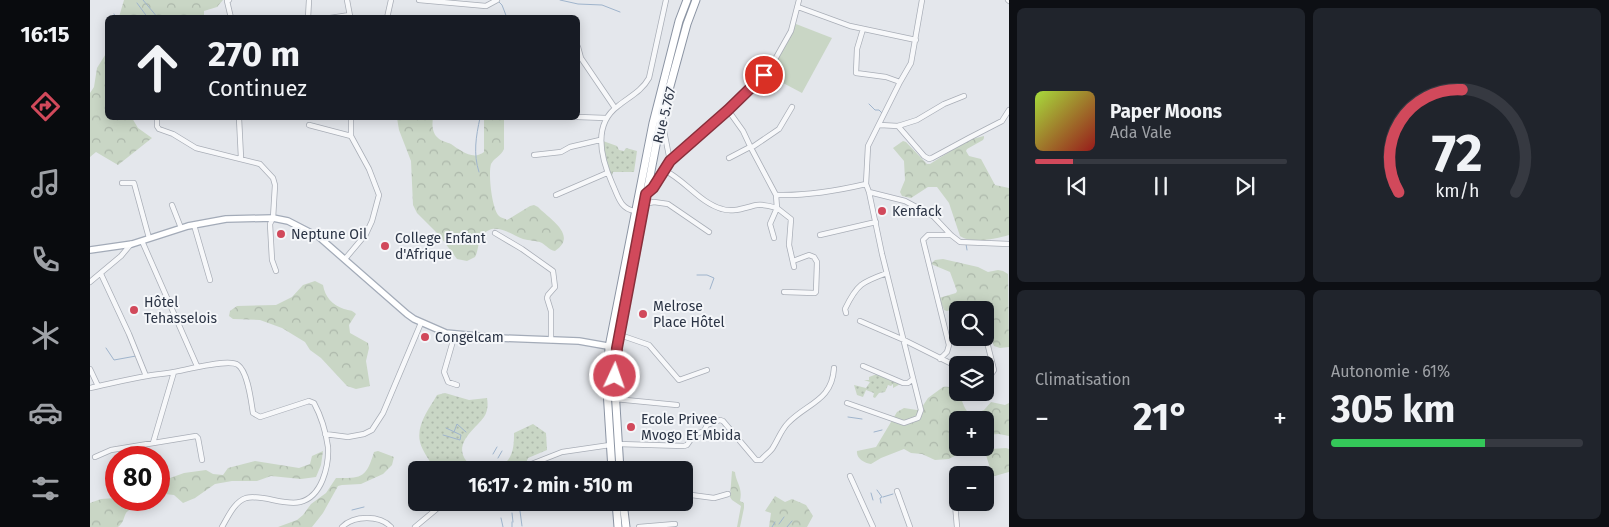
<!DOCTYPE html>
<html lang="fr">
<head>
<meta charset="utf-8">
<style>
  body { margin:0; font-family:"Fira Sans",sans-serif; background:#20242c; color:#f1f3f6; height:100vh; display:flex; flex-direction:column; font-size:19px; white-space:nowrap }
  * { box-sizing:border-box; margin:0 }
  p { font-size:16px; color:#9ea1a6 }
  .icon { flex:none; width:28px; height:28px; fill:none; stroke:currentColor; stroke-width:2; stroke-linecap:round; stroke-linejoin:round }
  .map { position:relative; flex:1; overflow:hidden }
  .details { display:flex; flex-direction:column; gap:8px; padding:8px; background:#0d0f14; width:600px }
  .details>* { flex:none }
  .hud { position:absolute; left:15px; top:15px; width:475px; height:105px; border-radius:8px; box-shadow:0 2px 12px #0003; background:#171b24; color:#f1f3f6; overflow:hidden }
  .controls { position:absolute; left:859px; top:301px; display:grid; gap:10px }
  .controls a { display:grid; place-items:center; width:45px; height:45px; border-radius:8px; background:#171b24; box-shadow:0 2px 12px #0003; font-size:25px }
  .speed { position:absolute; left:15px; top:446px; display:flex; gap:10px; font-size:25px; font-weight:700; text-align:center }
  .speed>* { display:grid; place-content:center; width:65px; height:65px; border-radius:50%; background:#171b24; box-shadow:0 2px 12px #0003; line-height:1 }
  .speed .limit { border:8px solid #d22; background:#fff; color:#111 }
  .pin { position:absolute; display:grid; place-items:center; width:42px; height:42px; color:#fff; margin:-21px; border:2px solid #fff; border-radius:50%; box-shadow:0 1px 5px #0007 }
  .me { position:absolute; width:55px; margin:-28px; rotate:3deg; stroke-linejoin:round; filter:drop-shadow(0 0 4px #0008) }
  .turn { display:flex; align-items:center; gap:18px; height:105px; padding:0 20px; font-size:22px }
  .turn .icon { width:65px; height:65px; stroke-width:2.5 }
  .turn b { display:block; font-size:35px; line-height:42px }
  .big { font-size:38px; font-weight:700; line-height:1.1 }
  .details .tile { flex:1; display:flex; flex-direction:column; justify-content:center; gap:8px; min-width:0; padding:0 18px; border-radius:8px; background:#20242c }
  .details .dial { align-items:center; gap:0 }
  .dial svg { height:130px; overflow:visible; fill:none; stroke:#363941; stroke-width:7; stroke-linecap:round; text-anchor:middle }
  .dial text { fill:#f1f3f6; stroke:none }
  .song { display:flex; align-items:center; gap:15px }
  .cover { width:60px; height:60px; border-radius:8px; background:linear-gradient(135deg,hsl(80 70% 55%),hsl(0 70% 35%)) }
  .played { height:5px; border-radius:2px; background:linear-gradient(90deg,#d1495b 15%,#363941 15%) }
  .keys { display:flex; justify-content:space-around; direction:ltr }
  .heat { display:flex; justify-content:space-between; align-items:center; font-size:28px; direction:ltr }
  .charge { height:8px; border-radius:4px; background:linear-gradient(90deg,#34c759 61%,#363941 0) }
  .details .tiles { flex:1; display:grid; gap:8px; grid-template-columns:repeat(2,1fr) }
  .trip { position:absolute; left:318px; top:461px; width:285px; height:50px; border-radius:8px; background:#171b24; box-shadow:0 2px 12px #0003; font-weight:700; line-height:50px; text-align:center }
  main { display:flex; flex:1; min-height:0 }
  .tabs { display:flex; flex-direction:column; width:90px; justify-content:space-around; align-items:center; background:#090b0e; color:#9ea1a6 }
  .tabs .icon { width:35px; height:35px }
  .tabs .current { color:#d1495b }
  .tabs b { font-size:22px; color:#f1f3f6 }
  .map>svg:first-child { display:block }
</style>
</head>
<body>
<main>
<nav class="tabs">
<b>16:15</b>
<svg class="icon current" aria-label="directions" viewBox="0 0 24 24"><path d="M12 3l9 9-9 9-9-9zM9 14v-3h6M13 9l2 2-2 2"/></svg>
<svg class="icon" aria-label="music" viewBox="0 0 24 24"><path d="M9 18V5l10-2v13"/><circle cx="6" cy="18" r="3"/><circle cx="16" cy="16" r="3"/></svg>
<svg class="icon" aria-label="phone" viewBox="0 0 24 24"><path d="M5 4h4l2 5-3 2q2 4 5 5l2-3 5 2v4C11 20 4 13 5 4z"/></svg>
<svg class="icon" aria-label="climate" viewBox="0 0 24 24"><path d="M12 3v18M4 7l16 10M4 17L20 7"/></svg>
<svg class="icon" aria-label="car" viewBox="0 0 24 24"><path d="M5 17H2v-5l4-1 3-4h7l3 4 3 1v5h-3M9 17h6M6 11h13"/><circle cx="7" cy="17" r="2"/><circle cx="17" cy="17" r="2"/></svg>
<svg class="icon" aria-label="filters" viewBox="0 0 24 24"><path d="M4 7h16M4 17h16"/><circle cx="9" cy="7" r="2"/><circle cx="15" cy="17" r="2"/></svg>
</nav>
<div class="map">
<svg width="919" height="527" viewBox="0 0 919 527">
  <defs>
    <pattern id="grass-dots" width="8" height="8" patternUnits="userSpaceOnUse" patternTransform="scale(1.25)"><rect width="8" height="8" fill="#c9d6c5"/><path d="M2 2h.1M6 6h.1" fill="none" stroke="#adb8ab" stroke-width="1.8" stroke-linecap="round"/></pattern>
    <pattern id="forest-crowns" width="20" height="18" patternUnits="userSpaceOnUse" patternTransform="scale(1.25)"><rect width="20" height="18" fill="#c9d6c5"/><path d="M2 6a3 3 0 1 1 6 0M12 15a3 3 0 1 1 6 0" fill="none" stroke="#adb8ab"/></pattern>
  </defs>
  <rect width="100%" height="100%" fill="#e4e7ec"/>
  <path fill="url(#grass-dots)" d="M513 141 527 146 529 150 534 151 536 148 547 151 544 172H523L522 176H519L514 168Z
    M787 374 812 383 803 388V384L801 386 798 385 795 392 789 393 785 398 783 397 784 393 776 390 773 397 767 395 764 385 776 388 780 382 774 380H779V377Z
    M355 393 379 400 397 398C398 404 398 411 394 417 386 428 368 440 373 455 378 471 406 472 416 462 424 455 424 442 424 433L443 424 456 433 457 450 438 458 433 470H345C341 462 332 451 330 442 326 425 339 409 347 395Z"/>
  <path fill="url(#forest-crowns)" d="M34 0H133L127 7 114 11V17H29Z
    M17 52 18 118H42L48 128 62 138 28 165 6 152 0 157V93L4 87 7 68Z
    M307 118H343C342 124 342 132 347 137 350 141 357 142 361 144 370 150 383 161 394 152V118H414V149C411 156 404 158 401 164 398 174 402 209 409 216 411 218 414 218 417 220L440 206 444 205 448 207C458 218 489 235 465 251 459 250 457 246 452 243 446 240 439 241 433 239 420 234 404 221 393 235 387 242 389 250 385 257L377 261 367 259 349 235 327 213 323 205 321 161 309 130Z
    M894 136V138L893 140 877 149 876 151 879 156 891 159 905 185 919 188V235C906 239 881 244 870 236L859 203 847 187H838L821 198 812 196 810 192 815 180 814 161 803 148 813 141 816 142 837 164H840L878 140Z
    M853 259 888 267 898 272 908 270 913 271 918 274 919 347 910 348 904 346 895 323V310H875L869 307 857 311 854 310 849 298 866 293 867 291 860 272 841 264 845 260Z
    M225 281 233 285C235 297 242 305 254 309 260 311 261 309 266 314L259 325 260 333 278 343 279 348 276 361 280 386 266 389 257 386 231 358 220 350 215 342 192 328 170 320 143 319 139 316 140 311 147 306 186 305 202 297 213 285Z
    M853 387C874 384 869 407 881 415L894 410 901 402 915 405 919 403V436L909 434 895 435V420H868V448H885L886 450 884 453 872 452 859 459 845 460 832 454 821 453 814 449 791 458 781 464C774 463 766 458 767 451L786 447 807 412 814 408 827 410 832 407 838 398Z
    M916 448 919 449V472L901 477 897 471 900 468 896 455 897 451 901 449Z
    M233 451 231 465 226 477 211 479 181 476 167 481H142L125 484 105 498 93 503 84 495 75 494 69 497V482L94 473 116 470 123 474 133 475 138 468 165 461 209 468 220 464 222 456Z
    M288 451 304 457 302 465 293 474 271 484 252 485 248 486 233 513 222 527H188L207 520 213 515 221 504 236 493 246 478C271 478 276 479 284 452Z
    M642 471 645 472C646 483 653 487 650 501L654 503V508L650 527H647L651 506 642 500 640 497Z
    M685 496 695 502 702 499 716 505 723 516 717 527H679L681 513 675 511Z
    M26 498V500H61C55 502 38 509 36 513 33 519 34 522 28 527H0V503L11 499Z"/>
  <path fill="#c9d6c5" d="M706 24 742 38 712 93 678 75Z"/>
  <g fill="none" stroke-linecap="round" stroke-linejoin="round">
    <path stroke="#9fb4cc" stroke-width="1" d="M53 0 68 18
      M407 0 412 5 417 18
      M470 0 488 4 512 5 530 12
      M47 3 58 18
      M24 14 26 18
      M779 104 785 110H789L792 113
      M389 172C383 154 386 136 390 118
      M876 244 877 250
      M607 275H617L624 278 620 289
      M16 348 24 360 46 356
      M758 417 772 419
      M364 432 367 424 376 432
      M784 432 792 430
      M353 435 370 440 371 435 356 428
      M403 454 407 447
      M408 458 412 451
      M353 469 356 470
      M787 490 792 497 790 498 791 503
      M781 493 783 500
      M793 497 803 494
      M262 510 274 507
      M430 511 432 526
      M422 513 423 522
      M411 518 413 527
      M422 522V527
      M689 524 694 517
      M682 527 685 522
      M697 527 702 521"/>
    <g stroke="#a9aeb7" stroke-width="6">
      <path id="minor" d="M139 0 137 1 141 18
        M257 0 260 16
        M329 0 396 6 407 0
        M918 0 919 1
        M708 7 760 26 826 40
        M218 18 219 0
        M240 18 260 15
        M297 18 301 0
        M773 29 767 49 766 73 796 77 810 82
        M488 47 491 58 525 108
        M702 107 689 129 661 148 686 195 687 208 701 219 699 245 704 267
        M638 110 653 131 661 148
        M488 117 516 118
        M67 118V126L69 129 83 134 106 148 170 164 183 178 185 185 183 218 180 224 182 260 186 271
        M149 118 151 158
        M572 121 580 161
        M219 125 261 136
        M790 125 808 126 827 120 854 104 874 96
        M808 126 834 156 839 159 842 158 879 138 912 121 919 110
        M444 155 471 152 480 147 510 140
        M639 158 660 147
        M574 170C595 180 610 203 632 209 644 213 656 207 667 205 674 204 680 206 687 208L680 224 684 238
        M32 183H44L59 238
        M779 192 815 201 843 216 861 235 870 242 919 244
        M557 193 563 188 580 161 638 110 679 70 701 31 709 0
        M466 195 517 173
        M686 195C717 196 746 191 776 184
        M554 204 564 202 578 204 619 232
        M82 205 91 228
        M545 211C530 209 528 196 522 183 511 158 502 125 528 106 539 97 552 91 559 78L576 0
        M104 225 120 280
        M405 233 432 249 463 271 465 287 458 295 457 298 461 311V340
        M730 235 786 222
        M52 241 107 366
        M255 259 276 234 282 221 289 195 279 169 261 136V118
        M11 274 39 334 56 376
        M0 282 31 256 41 244
        M694 292 725 293 726 292 727 262 724 257 719 255 703 261
        M756 313 755 309C767 284 772 282 797 273
        M770 321 814 340 868 367
        M365 334 354 372 358 382 367 385
        M895 334 904 370 900 376H895
        M530 335 559 345 589 380 617 370
        M850 359 857 352 859 345 833 240 838 235H861
        M773 366 813 383H818L823 379
        M0 369 8 386
        M0 388C19 384 38 379 57 376 66 374 75 374 84 372 96 370 139 358 148 365 158 372 161 401 163 413L170 417 219 401 224 403C231 416 236 433 238 447 239 466 232 497 210 502 194 506 172 494 156 498 144 502 138 517 132 527
        M525 399 587 405
        M757 403 814 423 828 418 831 410 792 254 779 192 776 184 778 146 810 82 821 63 832 0
        M235 434 258 437 274 434 282 430 293 413 331 323
        M63 443 84 372
        M528 444 594 446 597 445 604 435 614 431 617 425 630 420 633 421 666 460H671C674 456 679 453 682 449 688 440 691 430 698 423 717 403 742 401 744 368
        M5 457 21 450 106 436 108 438 112 460
        M388 470 407 466 439 465 472 452 520 445
        M760 476 783 527
        M807 491 820 527
        M594 494 624 498 638 494
        M863 496 865 504 867 527
        M252 527C264 515 290 515 301 527
        M325 527 355 502
        M549 527 585 524"/>
    </g>
    <g stroke="#a3abb8" stroke-width="8">
      <path id="major" d="M0 250 42 244 98 226 136 219 183 218 198 221 229 237 317 314 324 319 356 333 409 338 489 341 523 347"/>
    </g>
    <g stroke="#8b94a3" stroke-width="9">
      <path id="highway" d="M522 470 517 390 519 347 563 123 589 21 597 0
        M530 470 525 389 527 348 571 119 597 24 606 0
        M526 502 528 527
        M533 502 536 527"/>
    </g>
    <use href="#minor" stroke="#f7f8fa" stroke-width="4.5"/>
    <use href="#major" stroke="#fff" stroke-width="5.5"/>
    <use href="#highway" stroke="#fff" stroke-width="7"/>
  </g>
  <g fill="none" stroke-linecap="round" stroke-linejoin="round">
    <g stroke="#882f3b" stroke-width="12">
      <path id="route" d="M525 376 527 348 556 194 563 188 580 161 638 110 674 75"/>
    </g>
    <use href="#route" stroke="#d1495b" stroke-width="9"/>
  </g>
  <g fill="#d1495b" stroke="#f4f6f9" stroke-width="2">
    <circle cx="792" cy="211" r="5"/>
    <circle cx="191" cy="234" r="5"/>
    <circle cx="295" cy="246" r="5"/>
    <circle cx="44" cy="310" r="5"/>
    <circle cx="553" cy="314" r="5"/>
    <circle cx="335" cy="337" r="5"/>
    <circle cx="541" cy="427" r="5"/>
  </g>
  <g text-anchor="middle" stroke-width="4" stroke-linejoin="round" paint-order="stroke">
    <g font-size="14" fill="#2b3445" stroke="#f4f6f9">
      <text transform="translate(574 115) rotate(-76)" y="5">Rue 5.767</text>
    </g>
    <g font-size="14" fill="#2b3445" stroke="#f4f6f9" text-anchor="start">
      <text x="802" y="216">Kenfack</text>
      <text x="201" y="239">Neptune Oil</text>
      <text x="305" y="243">College Enfant<tspan x="305" dy="16">d'Afrique</tspan></text>
      <text x="54" y="307">Hôtel<tspan x="54" dy="16">Tehasselois</tspan></text>
      <text x="563" y="311">Melrose<tspan x="563" dy="16">Place Hôtel</tspan></text>
      <text x="345" y="342">Congelcam</text>
      <text x="551" y="424">Ecole Privee<tspan x="551" dy="16">Mvogo Et Mbida</tspan></text>
    </g>
  </g>
</svg>
<div class="controls">
<a><svg class="icon" aria-label="search" viewBox="0 0 24 24"><circle cx="10" cy="10" r="6"/><path d="M15 15l6 6"/></svg></a>
<a><svg class="icon" aria-label="layers" viewBox="0 0 24 24"><path d="M12 4l9 5-9 5-9-5zM3 14l9 5 9-5"/></svg></a>
<a>+</a>
<a>−</a>
</div>
<div class="speed"><div class="limit">80</div></div>
<div class="pin" style="left:674px;top:75px;background:#d93025"><svg class="icon" aria-label="arrive" viewBox="0 0 24 24"><path d="M6 21V4h12l-3 4 3 4H6"/></svg></div>
<svg class="me" style="left:525px;top:376px" viewBox="-20 -20 40 40"><circle r="17" fill="#d1495b" stroke="#fff" stroke-width="3"/><path d="M0-11L8 9 0 5-8 9z" fill="#fff"/></svg>
<div class="trip">16:17 · 2 min · 510 m</div>
<div class="hud">
<div class="turn"><svg class="icon" aria-label="ahead" viewBox="0 0 24 24"><path d="M12 20V5M6 11l6-6 6 6"/></svg><div><b>270 m</b>Continuez</div></div>
</div>
</div>
<section class="details">
<div class="tiles">
<div class="tile">
<div class="song"><i class="cover"></i><div><b>Paper Moons</b><p>Ada Vale</p></div></div>
<div class="played"></div>
<div class="keys"><svg class="icon" aria-label="previous" viewBox="0 0 24 24"><path d="M18 5L8 12l10 7zM5 5v14"/></svg><svg class="icon" aria-label="pause" viewBox="0 0 24 24"><path d="M8 5v14M16 5v14"/></svg><svg class="icon" aria-label="next" viewBox="0 0 24 24"><path d="M6 5l10 7-10 7zM19 5v14"/></svg></div>
</div>
<div class="tile dial"><svg viewBox="0 0 100 80">
<path d="M14 69A42 42 0 1 1 86 69"/>
<path d="M14 69A42 42 0 0 1 53 6" stroke="#d1495b"/>
<text x="50" y="56" font-size="32" font-weight="700">72</text>
<text x="50" y="72" font-size="11">km/h</text>
</svg></div>
<div class="tile"><p>Climatisation</p>
<div class="heat"><a>−</a><b class="big">21°</b><a>+</a></div>
</div>
<div class="tile"><p>Autonomie · 61%</p><b class="big">305 km</b><div class="charge"></div></div>
</div>
</section>
</main>
</body>
</html>
